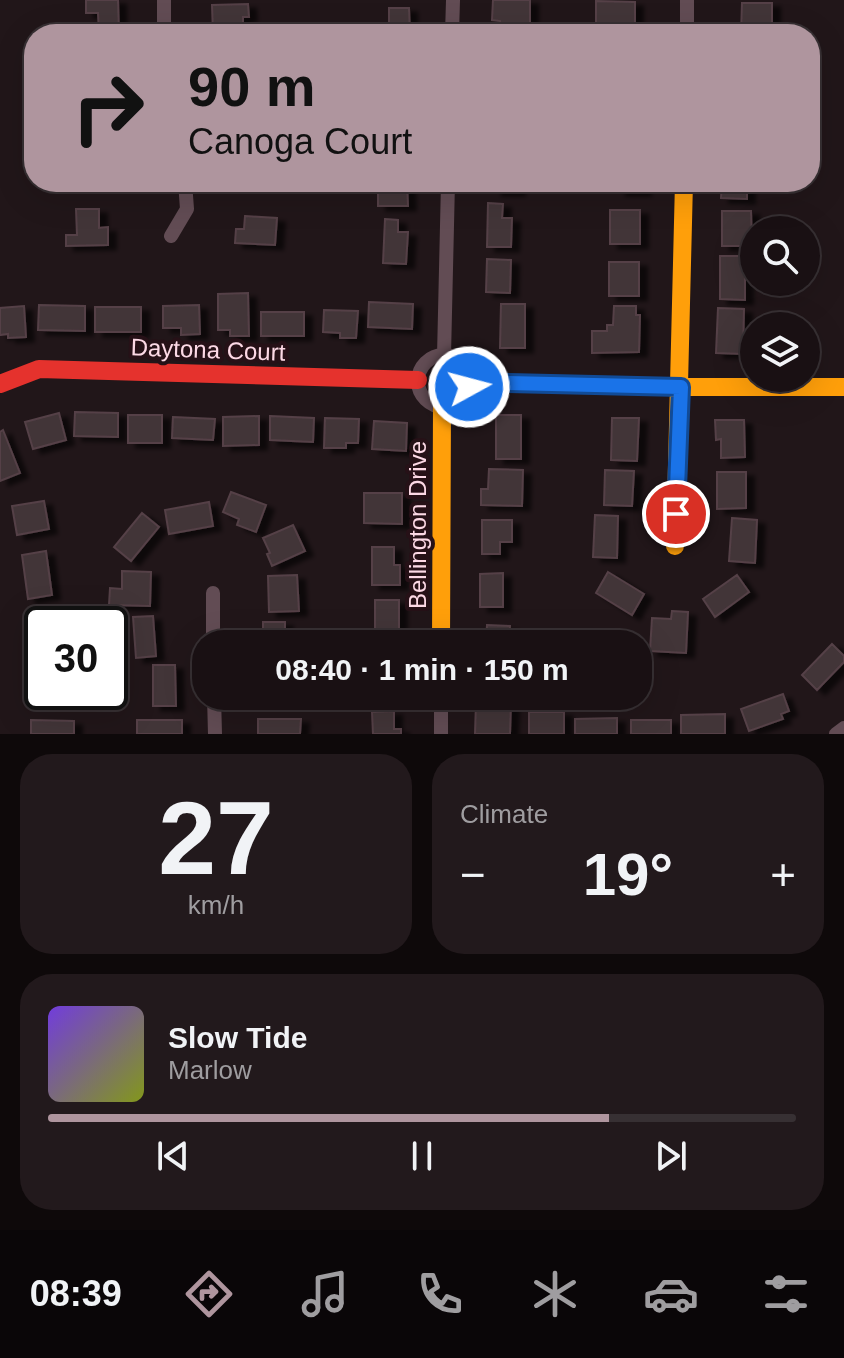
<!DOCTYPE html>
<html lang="en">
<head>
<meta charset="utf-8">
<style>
  body { margin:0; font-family:Arial,sans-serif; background:#22191c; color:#f1f3f6; height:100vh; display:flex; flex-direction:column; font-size:30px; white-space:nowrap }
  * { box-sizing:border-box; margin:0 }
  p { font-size:26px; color:#9f9da0 }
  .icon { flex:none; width:44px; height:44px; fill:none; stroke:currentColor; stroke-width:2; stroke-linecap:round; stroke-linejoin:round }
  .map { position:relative; height:734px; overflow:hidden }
  .drawer { display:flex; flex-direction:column; gap:20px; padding:20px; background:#0e090a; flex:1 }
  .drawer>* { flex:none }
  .guide { position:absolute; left:24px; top:24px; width:796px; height:168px; border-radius:32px; box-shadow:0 8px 32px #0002,0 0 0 2px #373033; background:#af959e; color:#111; overflow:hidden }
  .buttons { position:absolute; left:740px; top:216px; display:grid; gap:16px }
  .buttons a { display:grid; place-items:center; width:80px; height:80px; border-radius:50%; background:#191013; box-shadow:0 8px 32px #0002,0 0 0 2px #373033; font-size:40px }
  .speed { position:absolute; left:24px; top:606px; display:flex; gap:16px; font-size:40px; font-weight:700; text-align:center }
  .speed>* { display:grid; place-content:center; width:104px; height:104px; border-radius:50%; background:#191013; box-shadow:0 8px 32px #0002,0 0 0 2px #373033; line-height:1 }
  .speed .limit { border:4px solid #111; border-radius:12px; background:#fff; color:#111 }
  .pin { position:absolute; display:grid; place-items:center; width:68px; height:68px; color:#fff; margin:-34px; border:4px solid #fff; border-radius:50%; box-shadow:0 2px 8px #0007 }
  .me { position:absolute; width:88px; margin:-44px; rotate:83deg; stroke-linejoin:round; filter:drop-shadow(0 0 6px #0008) }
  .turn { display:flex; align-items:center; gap:28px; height:168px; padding:0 32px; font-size:36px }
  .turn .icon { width:104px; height:104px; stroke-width:2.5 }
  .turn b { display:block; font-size:56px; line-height:68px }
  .big { font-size:60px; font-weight:800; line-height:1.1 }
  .drawer .widget { flex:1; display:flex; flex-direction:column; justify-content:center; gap:12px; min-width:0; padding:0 28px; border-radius:32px; background:#22191c }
  .drawer .dial { align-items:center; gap:0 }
  .dial b { font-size:104px; line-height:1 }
  .song { display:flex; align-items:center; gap:24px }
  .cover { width:96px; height:96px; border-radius:12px; background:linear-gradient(135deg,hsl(260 70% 55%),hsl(70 70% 35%)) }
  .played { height:8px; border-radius:4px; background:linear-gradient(90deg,#af959e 75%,#373033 75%) }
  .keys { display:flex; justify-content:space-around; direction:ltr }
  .heat { display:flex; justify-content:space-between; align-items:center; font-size:44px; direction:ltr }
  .drawer .tiles { flex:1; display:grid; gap:20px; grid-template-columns:1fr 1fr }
  .widget:last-child { grid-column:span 2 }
  .trip { position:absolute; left:192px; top:630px; width:460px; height:80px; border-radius:32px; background:#191013; box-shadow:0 8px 32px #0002,0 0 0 2px #373033; font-weight:800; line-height:80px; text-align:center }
  .dock { display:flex; height:128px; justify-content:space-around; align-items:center; background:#0a0608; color:#9f9da0 }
  .dock .icon { width:56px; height:56px }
  .dock .current { color:#af959e }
  .dock b { font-size:36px; color:#f1f3f6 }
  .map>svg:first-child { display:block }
</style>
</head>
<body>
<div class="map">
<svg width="844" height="734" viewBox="0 0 844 734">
  <defs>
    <filter id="shadow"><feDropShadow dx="8" dy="4.5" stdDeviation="2" flood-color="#0009"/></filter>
  </defs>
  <rect width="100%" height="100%" fill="#211619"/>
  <path fill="#433438" stroke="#544147" stroke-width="2" filter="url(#shadow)" d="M86 0H118L119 34H99L98 13H86Z
    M493 0H530V34H499L500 21 492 20Z
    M596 1 635 2V32H596Z
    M742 3H772V34H741Z
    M248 4 249 17H243V34H213L212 5Z
    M389 8H409L410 34H389Z
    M381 182H407L408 206H378V185H382Z
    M494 182H517V191H494Z
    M618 182H642L643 191H618Z
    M722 182H747V199L721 198Z
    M488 203 503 204 502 218H512L511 247H487Z
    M76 209H99V228L108 227V245L66 246V235H77Z
    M610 210H640V244H610Z
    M722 211H751L752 246H722Z
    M245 216 277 218 275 245 235 243 236 229H244Z
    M385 219 398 220V232H408L406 264 383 263Z
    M720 256H745V300L720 299Z
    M487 259 511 260 510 293 486 292Z
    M609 262H639V296H609Z
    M248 293 249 336H230V330H218V294Z
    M369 302 413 304 412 329 368 327Z
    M501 304H525V348H500Z
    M39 305 85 306V331L38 330Z
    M199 305 200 334 181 335V328H163V306Z
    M24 306 26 337 8 338V334L0 335V308Z
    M614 306H636V315H640L639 352 592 353V331H607V325H613Z
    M95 307H141V332H95Z
    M718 308 744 309 743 354 716 353Z
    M324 310 358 311 356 338H340V333L323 332Z
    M261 312H304V336H261Z
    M75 412 118 413V437L74 436Z
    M59 413 66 440 33 449 25 422Z
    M128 415H162V443H128Z
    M496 415H521V459H496Z
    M259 416V445L223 446V417Z
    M270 416 314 418 313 442 270 440Z
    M173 417 215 419 213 440 172 438Z
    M325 418 359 419 358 443H346V448H324Z
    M612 418H639L637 461 611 460Z
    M715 420H744L745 457 721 458V439L716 440Z
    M374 421 407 423 406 451 372 449Z
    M3 430 20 473 0 481V432Z
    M489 469 523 470 522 506 481 505V489H488Z
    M605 470 634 471 632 506 604 505Z
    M717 472H746V508L717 509Z
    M231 492 266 505 256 532 237 525 239 519 223 512Z
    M364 493H402V524L364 523Z
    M44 501 49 529 17 535 12 506Z
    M209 502 213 526 169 534 165 510Z
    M142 513 159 527 131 561 114 547Z
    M595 515 618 516 617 558 593 557Z
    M732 518 757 520 755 563 729 561Z
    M482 520H512V542H500V554H482Z
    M293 525 305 551 272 566 267 554 270 553 263 538Z
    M372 547H394V565H400V585H372Z
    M46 551 52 595 28 599 22 555Z
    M122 571 151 572 150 606 109 605 110 588 122 589Z
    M608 572 644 594 632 615 596 593Z
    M503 573V607H480V574Z
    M297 575 299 611 269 612 268 576Z
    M737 575 749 592 715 617 703 599Z
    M375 600H399V644H375Z
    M36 609H58L59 624H42V647H31V627H36Z
    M672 611 688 612 686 653 650 651 652 618 671 619Z
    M153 616 156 656 136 658 133 617Z
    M263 622H285V644H257V640H263Z
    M487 625 510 626 509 644H486Z
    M832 644 844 656V662L817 690 802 675Z
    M33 658H42V692H57V700H32Z
    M153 665H175L176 706H153Z
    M783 694 789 711 781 714 783 719 749 731 741 709Z
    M259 696H292V699L259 700Z
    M377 696H398V701H377Z
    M476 702 511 703 510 734H475Z
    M394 711V729H401V734H373L372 712Z
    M529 712H564V734H529Z
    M725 714V734H681V715Z
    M617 718V734H575V719Z
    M258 719H301L300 734H258Z
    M31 720 74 721V734H31Z
    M137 720H182V734H137Z
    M631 720H671V734H631Z"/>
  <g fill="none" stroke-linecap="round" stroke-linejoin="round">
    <path stroke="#624c54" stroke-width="14" d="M164 0V34
      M452 34 453 0
      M687 34V0
      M171 236 187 209 185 182
      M418 381a26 26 0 1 1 52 0a26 26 0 1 1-52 0Z
      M444 356 448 182
      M213 593V644
      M214 696 215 734
      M441 734V696
      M836 734 844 728"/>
    <path stroke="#ff9f0a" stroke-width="18" d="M469 382 681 387H844
      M675 546 684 182
      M441 644 442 407"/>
    <path stroke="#e5322d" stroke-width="18" d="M0 384 39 369 418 380"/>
  </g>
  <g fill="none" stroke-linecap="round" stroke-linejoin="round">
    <g stroke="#114b97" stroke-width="20">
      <path id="route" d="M469 387V382L681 387 676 514"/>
    </g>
    <use href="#route" stroke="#1a73e8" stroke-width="14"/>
  </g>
  <g text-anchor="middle" stroke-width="8" stroke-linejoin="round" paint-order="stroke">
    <g font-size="24" fill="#fcd9e5" stroke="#261117">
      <text transform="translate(208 350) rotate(2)" y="8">Daytona Court</text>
      <text transform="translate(418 525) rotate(-90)" y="8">Bellington Drive</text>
    </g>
  </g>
</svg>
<div class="buttons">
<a><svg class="icon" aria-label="search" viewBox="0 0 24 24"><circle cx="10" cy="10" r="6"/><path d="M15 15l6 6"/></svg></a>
<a><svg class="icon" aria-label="layers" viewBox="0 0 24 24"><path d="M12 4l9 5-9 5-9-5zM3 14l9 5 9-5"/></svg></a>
</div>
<div class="speed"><div class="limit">30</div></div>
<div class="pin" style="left:676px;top:514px;background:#d93025"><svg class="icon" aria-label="arrive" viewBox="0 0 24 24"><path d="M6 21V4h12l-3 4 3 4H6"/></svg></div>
<svg class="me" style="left:469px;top:387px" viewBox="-20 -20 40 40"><circle r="17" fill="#1a73e8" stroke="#fff" stroke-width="3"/><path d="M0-11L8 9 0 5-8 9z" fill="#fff"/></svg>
<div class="trip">08:40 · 1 min · 150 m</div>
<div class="guide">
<div class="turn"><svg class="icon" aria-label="right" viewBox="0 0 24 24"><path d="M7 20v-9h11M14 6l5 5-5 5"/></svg><div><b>90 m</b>Canoga Court</div></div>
</div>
</div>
<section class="drawer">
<div class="tiles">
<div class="widget dial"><b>27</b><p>km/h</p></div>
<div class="widget"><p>Climate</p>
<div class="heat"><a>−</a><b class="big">19°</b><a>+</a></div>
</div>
<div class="widget">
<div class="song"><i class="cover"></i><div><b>Slow Tide</b><p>Marlow</p></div></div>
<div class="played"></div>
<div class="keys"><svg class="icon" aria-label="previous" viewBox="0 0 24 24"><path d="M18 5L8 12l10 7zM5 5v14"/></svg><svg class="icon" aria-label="pause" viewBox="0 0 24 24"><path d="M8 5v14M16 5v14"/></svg><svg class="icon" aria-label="next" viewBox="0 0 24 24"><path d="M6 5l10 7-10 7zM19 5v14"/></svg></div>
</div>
</div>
</section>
<nav class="dock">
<b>08:39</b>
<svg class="icon current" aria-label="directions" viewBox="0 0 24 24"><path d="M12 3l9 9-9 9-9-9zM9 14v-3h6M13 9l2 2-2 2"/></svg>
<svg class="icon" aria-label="music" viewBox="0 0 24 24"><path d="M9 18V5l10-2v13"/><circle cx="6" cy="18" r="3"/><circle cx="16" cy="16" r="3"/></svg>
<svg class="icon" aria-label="phone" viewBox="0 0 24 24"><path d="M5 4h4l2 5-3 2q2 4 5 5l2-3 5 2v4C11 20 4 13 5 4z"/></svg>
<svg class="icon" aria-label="climate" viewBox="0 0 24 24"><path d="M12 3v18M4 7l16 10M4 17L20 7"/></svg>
<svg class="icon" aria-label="car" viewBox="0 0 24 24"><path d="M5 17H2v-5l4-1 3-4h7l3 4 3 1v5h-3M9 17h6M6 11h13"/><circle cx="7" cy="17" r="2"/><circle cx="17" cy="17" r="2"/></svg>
<svg class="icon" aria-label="filters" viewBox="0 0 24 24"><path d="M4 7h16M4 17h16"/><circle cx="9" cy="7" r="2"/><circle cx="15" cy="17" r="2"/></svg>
</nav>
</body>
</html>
